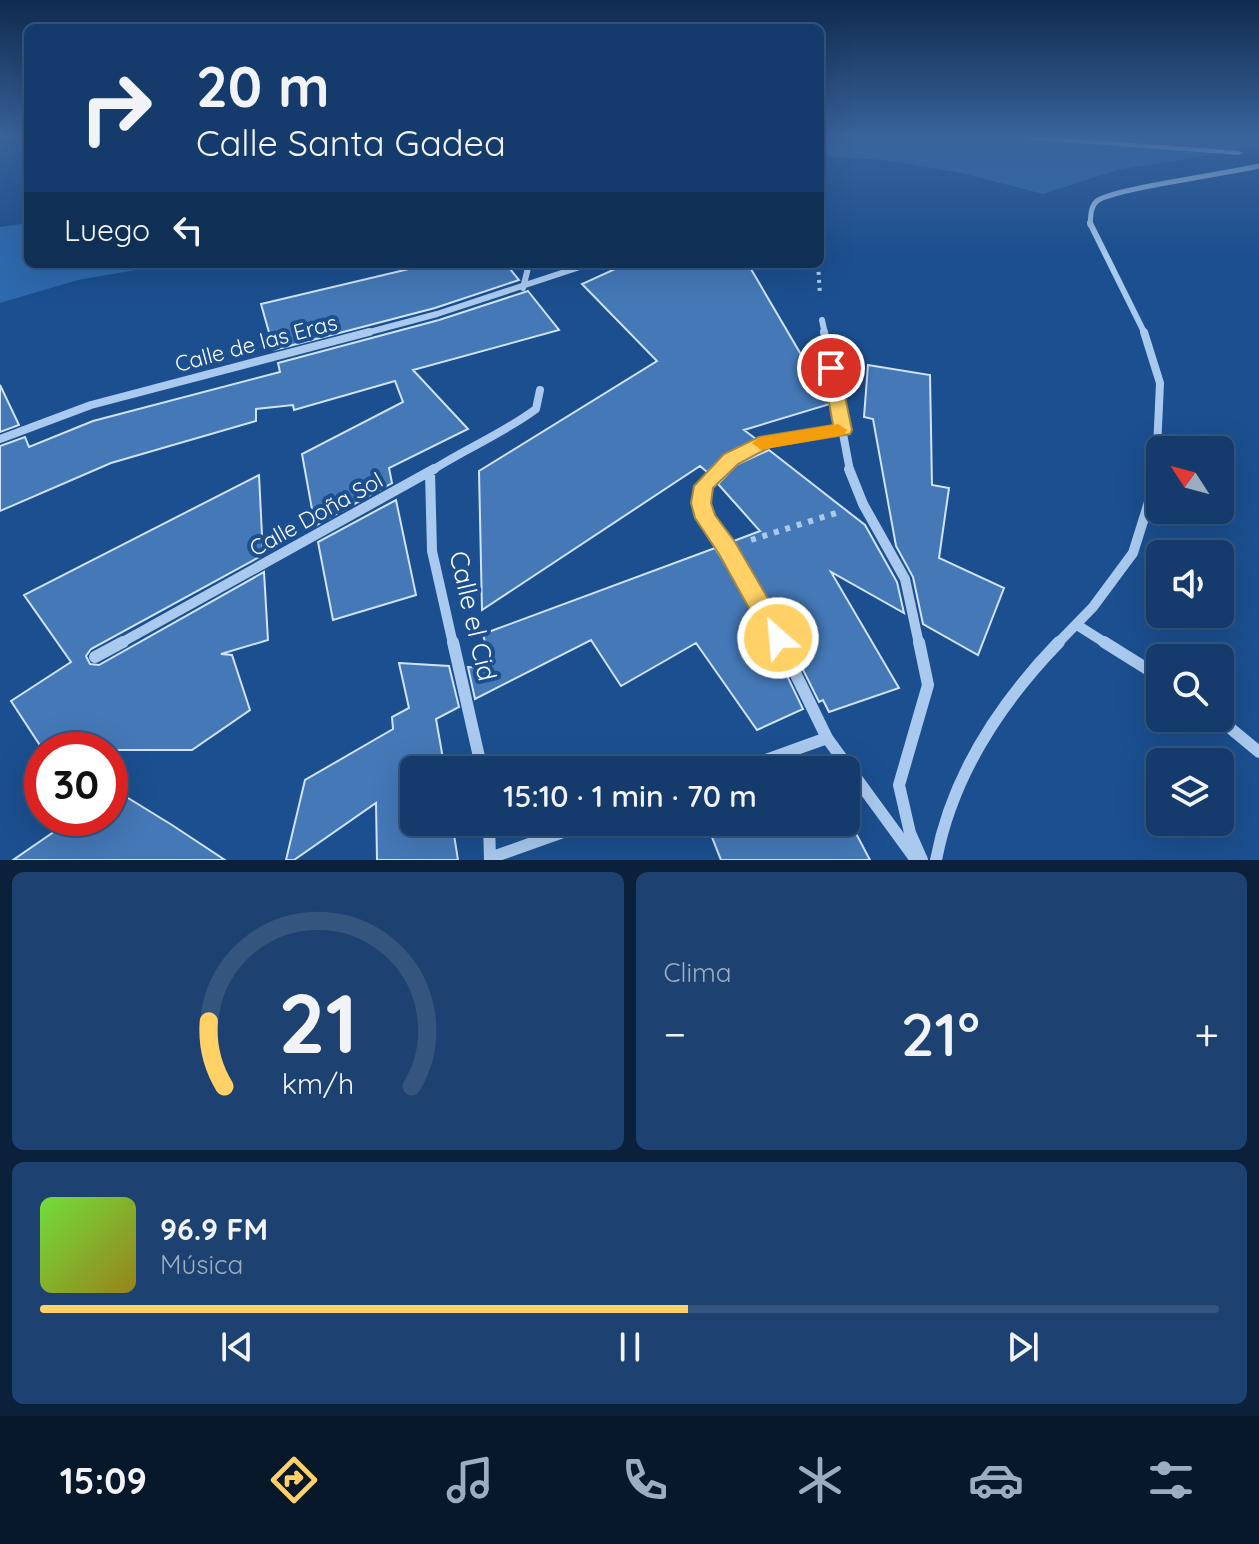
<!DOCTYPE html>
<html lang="es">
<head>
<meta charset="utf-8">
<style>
  body { margin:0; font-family:Quicksand,sans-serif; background:#1d4271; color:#f1f3f6; height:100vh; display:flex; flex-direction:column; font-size:30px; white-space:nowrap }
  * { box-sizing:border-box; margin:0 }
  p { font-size:26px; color:#9dadc1 }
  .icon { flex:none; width:44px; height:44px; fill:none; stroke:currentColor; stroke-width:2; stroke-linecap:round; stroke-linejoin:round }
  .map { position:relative; height:860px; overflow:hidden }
  .panel { display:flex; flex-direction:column; gap:12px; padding:12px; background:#0b203b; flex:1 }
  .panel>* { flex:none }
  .banner { position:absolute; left:24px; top:24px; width:800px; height:244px; border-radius:12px; box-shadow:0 8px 32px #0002,0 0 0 2px #33557e; background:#143b6b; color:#f1f3f6; overflow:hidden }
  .needle { width:52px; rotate:306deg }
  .buttons { position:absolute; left:1146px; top:436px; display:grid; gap:16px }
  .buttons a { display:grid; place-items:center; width:88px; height:88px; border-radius:12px; background:#143b6b; box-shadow:0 8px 32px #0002,0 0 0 2px #33557e; font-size:40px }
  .speed { position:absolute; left:24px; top:732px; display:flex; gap:16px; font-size:40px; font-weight:700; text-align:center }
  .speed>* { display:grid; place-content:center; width:104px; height:104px; border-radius:50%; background:#143b6b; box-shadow:0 8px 32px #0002,0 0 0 2px #33557e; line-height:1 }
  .speed .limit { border:12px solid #d22; background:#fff; color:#111 }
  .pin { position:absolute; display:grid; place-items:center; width:68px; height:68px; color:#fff; margin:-34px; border:4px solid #fff; border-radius:50%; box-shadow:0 2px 8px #0007 }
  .me { position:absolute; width:88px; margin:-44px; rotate:333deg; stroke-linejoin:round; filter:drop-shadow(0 0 6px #0008) }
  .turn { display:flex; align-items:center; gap:28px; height:168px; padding:0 40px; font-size:36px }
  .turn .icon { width:104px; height:104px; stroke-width:2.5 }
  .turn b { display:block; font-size:56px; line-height:68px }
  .then { display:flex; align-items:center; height:76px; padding:0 40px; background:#0003; gap:16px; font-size:30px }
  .big { font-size:60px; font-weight:600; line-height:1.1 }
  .panel .widget { flex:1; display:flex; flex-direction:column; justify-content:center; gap:12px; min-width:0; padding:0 28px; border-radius:12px; background:#1d4271 }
  .panel .dial { align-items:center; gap:0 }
  .dial svg { height:208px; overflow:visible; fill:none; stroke:#33557e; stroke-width:7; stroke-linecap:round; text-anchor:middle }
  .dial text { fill:#f1f3f6; stroke:none }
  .song { display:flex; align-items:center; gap:24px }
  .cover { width:96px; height:96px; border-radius:12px; background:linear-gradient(135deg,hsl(100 70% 55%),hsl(50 70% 35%)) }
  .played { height:8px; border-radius:4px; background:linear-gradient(90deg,#ffd166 55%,#33557e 55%) }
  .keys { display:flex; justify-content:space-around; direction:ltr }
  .heat { display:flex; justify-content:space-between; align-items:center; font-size:44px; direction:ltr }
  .panel .tiles { flex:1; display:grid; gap:12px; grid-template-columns:1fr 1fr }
  .widget:last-child { grid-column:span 2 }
  .trip { position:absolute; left:400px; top:756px; width:460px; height:80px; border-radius:12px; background:#143b6b; box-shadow:0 8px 32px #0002,0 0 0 2px #33557e; font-weight:600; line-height:80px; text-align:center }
  .menu { display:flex; height:128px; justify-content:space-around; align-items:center; background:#08182b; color:#9dadc1 }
  .menu .icon { width:56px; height:56px }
  .menu .on { color:#ffd166 }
  .menu b { font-size:36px; color:#f1f3f6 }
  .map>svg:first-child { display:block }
</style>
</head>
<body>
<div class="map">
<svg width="1259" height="860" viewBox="0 0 1259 860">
  <rect width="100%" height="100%" fill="#1b4f8f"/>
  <path fill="#2e69ad" d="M820 137H1259V147L1117 170 1043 194 961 173 885 160 820 156Z
    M28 223V264H170L78 280 0 303V227Z"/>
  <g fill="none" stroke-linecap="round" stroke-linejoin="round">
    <path fill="#9cc4f0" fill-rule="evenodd" d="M1021 137H1052L1239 151 1243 153 1239 155 1025 139Z"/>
  </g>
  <path fill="#4478b7" stroke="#cfe3fa" stroke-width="2" d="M430 264H506L519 280 435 308 274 350 261 304Z
    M626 264H748L830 404 744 430 756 439 729 454 707 472 700 466 482 610 479 471 657 361 582 284Z
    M528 291 559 330 413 370 468 429 389 468 392 483 315 526 302 454 403 402 395 381 294 410 293 405 256 409V421L111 463 0 511V446L25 437 29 447 93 421 280 372 278 363 439 320Z
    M868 365 930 375 932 485 949 488 939 558 1004 588 978 655 923 624 913 577 896 546 873 419 864 417Z
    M0 385 19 425 0 432Z
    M769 450 865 525 897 582 904 613 831 572 899 688 829 712 823 700 819 702 773 609 731 542 760 531 718 484 736 465Z
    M259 475 263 555 91 649 86 656 90 664 99 665 264 572 268 640 221 654 232 655 250 710 192 750H43L11 701 71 662 24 595Z
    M396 500 416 595 333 620 318 542Z
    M715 548 759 617 803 709 757 730 696 643 621 686 591 640 475 699 468 667 491 668 483 634Z
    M399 663 449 666 459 707 436 719 445 770H414V822H452L458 860H377L376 803 294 860H286L305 780 393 729 392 717 409 708Z
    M115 790 172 825 225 860H13L74 818H110V793Z
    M706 822H850L870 860H721Z"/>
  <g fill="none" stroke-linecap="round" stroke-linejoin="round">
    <path stroke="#a9c9ee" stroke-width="4" stroke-dasharray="3 5" stroke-linecap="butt" d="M818 264 820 295"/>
    <path stroke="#a9c9ee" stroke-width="6" stroke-dasharray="5 7" stroke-linecap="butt" d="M751 540 836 513"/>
    <path stroke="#a9c9ee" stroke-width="5" d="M1090 225C1091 216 1090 207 1097 201 1111 189 1231 173 1259 166"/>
    <path stroke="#a9c9ee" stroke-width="6" d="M1090 223 1145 334
      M523 288 529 264
      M822 320 825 334
      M362 334 437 314 589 264"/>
    <path stroke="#a9c9ee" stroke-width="8" d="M824 332 850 471
      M1144 332 1160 383 1156 471
      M0 439 91 405 369 332
      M431 471C465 449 504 433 536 409L540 390
      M719 471C753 437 798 436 843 430"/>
    <path stroke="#a9c9ee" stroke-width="10" d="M721 469C704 486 698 495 706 518L766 613 781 644
      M849 469 863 504 905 579 919 644
      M430 472 432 551 453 644
      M1077 625 1107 644
      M119 644 434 469
      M1057 644 1093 607 1133 553 1156 480V469"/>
    <path stroke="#a9c9ee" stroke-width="12" d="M453 642 482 770
      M780 642 827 738 916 860
      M919 642 928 685 899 785 910 833 922 860
      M1104 642 1160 677
      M95 657 123 642
      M1218 718 1259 752
      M738 770 827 738
      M489 822 490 860
      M490 858 591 822
      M936 860C952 776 1000 703 1059 642"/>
  </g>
  <linearGradient id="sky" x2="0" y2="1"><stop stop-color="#0f2b4f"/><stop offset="0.53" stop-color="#39639b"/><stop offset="1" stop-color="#39639b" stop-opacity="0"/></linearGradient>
  <rect width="1259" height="257" fill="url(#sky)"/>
  <path fill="#ffd166" stroke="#a68842" stroke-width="2" d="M831 363 839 368 852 430 850 434 770 447 738 464 713 488 711 503 715 515 735 542 791 638 787 646 778 649 770 646 719 554 695 518 691 503 694 486 724 454 759 437 833 425 823 368Z"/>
  <path fill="#f59e0b" d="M838 424 847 430 844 435 761 450 752 443 761 437Z"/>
  <g text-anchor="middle" stroke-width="8" stroke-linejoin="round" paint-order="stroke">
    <g font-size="22" fill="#fff" stroke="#1b4f8f">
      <text transform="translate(256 343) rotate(-15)" y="8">Calle de las Eras</text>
      <text transform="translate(316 514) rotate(-29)" y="8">Calle Doña Sol</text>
    </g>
    <g font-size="26" fill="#fff" stroke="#1b4f8f">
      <text transform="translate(473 616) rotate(77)" y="9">Calle el Cid</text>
    </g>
  </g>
</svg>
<div class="buttons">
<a><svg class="needle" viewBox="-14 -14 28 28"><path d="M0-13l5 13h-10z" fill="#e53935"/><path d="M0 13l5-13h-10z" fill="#9dadc1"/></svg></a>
<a><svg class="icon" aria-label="sound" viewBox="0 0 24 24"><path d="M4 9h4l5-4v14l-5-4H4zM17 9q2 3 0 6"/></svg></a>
<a><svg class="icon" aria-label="search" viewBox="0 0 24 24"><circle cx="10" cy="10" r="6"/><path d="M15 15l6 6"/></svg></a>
<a><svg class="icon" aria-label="layers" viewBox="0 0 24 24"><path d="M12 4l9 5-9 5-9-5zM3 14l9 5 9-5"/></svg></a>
</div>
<div class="speed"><div class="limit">30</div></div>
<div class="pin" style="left:831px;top:368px;background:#d93025"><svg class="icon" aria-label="arrive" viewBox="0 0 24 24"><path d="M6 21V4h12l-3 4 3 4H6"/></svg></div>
<svg class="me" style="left:778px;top:638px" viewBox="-20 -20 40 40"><circle r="17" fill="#ffd166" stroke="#fff" stroke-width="3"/><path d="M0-11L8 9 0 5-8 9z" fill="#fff"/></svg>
<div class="trip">15:10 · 1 min · 70 m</div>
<div class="banner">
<div class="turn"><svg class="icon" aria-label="right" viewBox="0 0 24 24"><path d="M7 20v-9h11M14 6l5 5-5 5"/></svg><div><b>20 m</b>Calle Santa Gadea</div></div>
<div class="then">Luego<svg class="icon" aria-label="left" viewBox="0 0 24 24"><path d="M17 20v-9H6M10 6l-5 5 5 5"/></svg></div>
</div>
</div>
<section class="panel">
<div class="tiles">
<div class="widget dial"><svg viewBox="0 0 100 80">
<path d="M14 69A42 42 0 1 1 86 69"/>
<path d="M14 69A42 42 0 0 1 8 44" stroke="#ffd166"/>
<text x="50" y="56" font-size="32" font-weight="700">21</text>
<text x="50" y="72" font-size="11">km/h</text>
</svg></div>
<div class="widget"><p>Clima</p>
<div class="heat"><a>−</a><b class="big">21°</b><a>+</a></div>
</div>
<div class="widget">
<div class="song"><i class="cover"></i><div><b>96.9 FM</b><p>Música</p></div></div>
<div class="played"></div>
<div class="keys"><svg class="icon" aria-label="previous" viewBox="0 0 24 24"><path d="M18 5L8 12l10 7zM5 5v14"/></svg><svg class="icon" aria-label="pause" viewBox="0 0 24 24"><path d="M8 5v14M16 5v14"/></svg><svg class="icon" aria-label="next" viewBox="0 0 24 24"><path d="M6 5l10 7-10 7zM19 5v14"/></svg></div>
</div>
</div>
</section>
<nav class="menu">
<b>15:09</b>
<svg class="icon on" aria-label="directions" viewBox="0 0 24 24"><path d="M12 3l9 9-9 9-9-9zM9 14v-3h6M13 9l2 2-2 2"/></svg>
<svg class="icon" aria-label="music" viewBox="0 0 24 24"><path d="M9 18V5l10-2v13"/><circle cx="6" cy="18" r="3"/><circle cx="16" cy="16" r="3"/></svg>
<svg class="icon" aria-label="phone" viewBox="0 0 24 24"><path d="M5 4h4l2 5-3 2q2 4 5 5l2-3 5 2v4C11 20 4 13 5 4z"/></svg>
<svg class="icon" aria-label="climate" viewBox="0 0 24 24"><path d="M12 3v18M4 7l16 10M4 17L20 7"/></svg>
<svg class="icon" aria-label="car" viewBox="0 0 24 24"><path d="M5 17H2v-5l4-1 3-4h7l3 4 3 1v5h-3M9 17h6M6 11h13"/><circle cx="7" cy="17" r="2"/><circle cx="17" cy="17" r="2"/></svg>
<svg class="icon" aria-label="filters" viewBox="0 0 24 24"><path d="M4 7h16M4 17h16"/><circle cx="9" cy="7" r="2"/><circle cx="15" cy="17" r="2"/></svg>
</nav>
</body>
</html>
